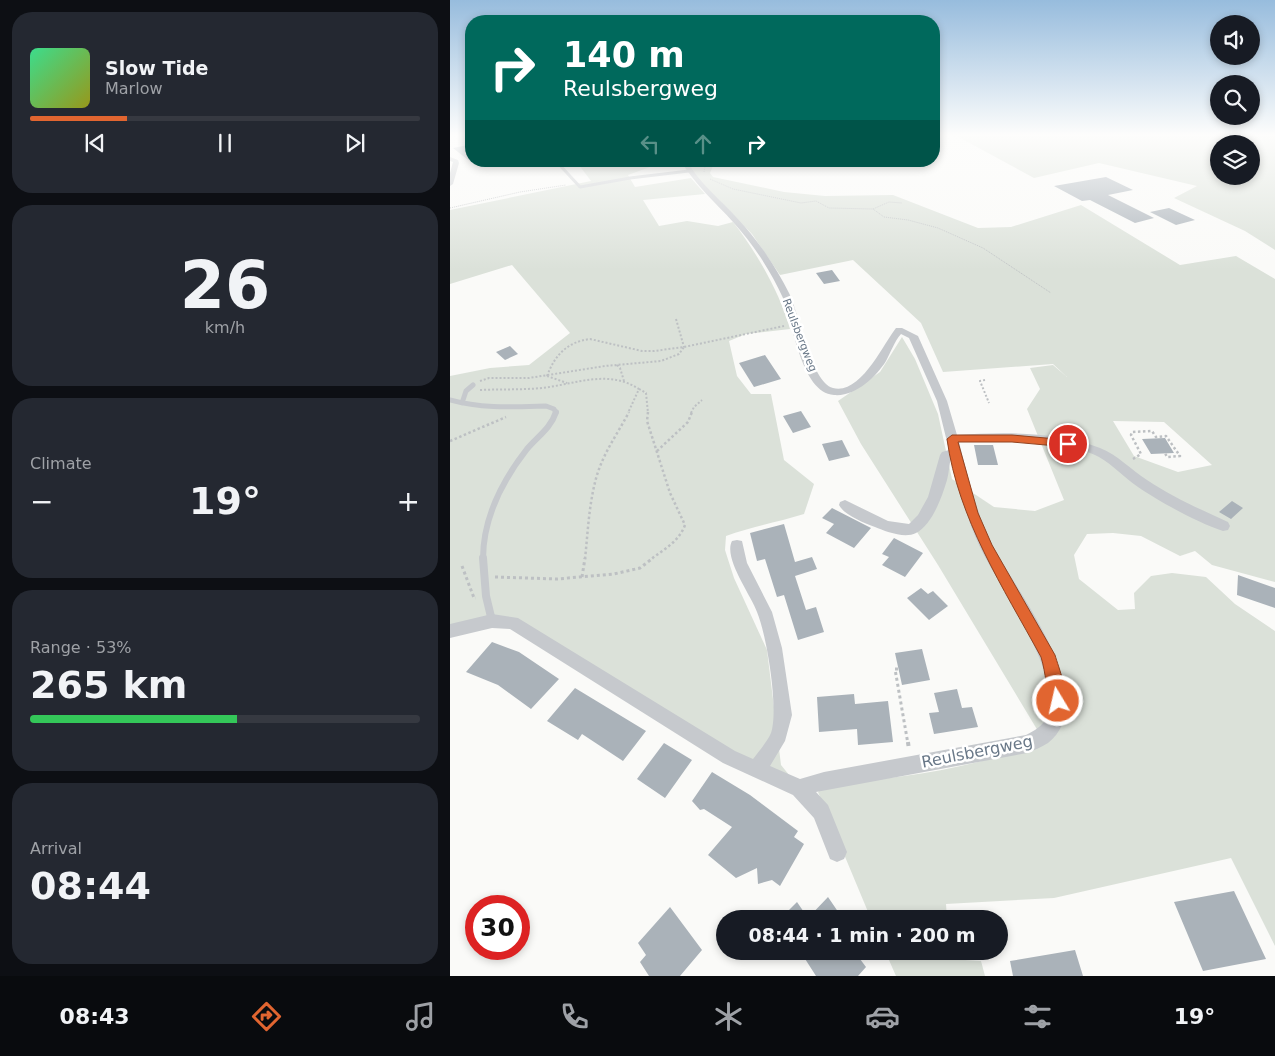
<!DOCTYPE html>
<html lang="en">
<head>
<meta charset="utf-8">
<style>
  body { margin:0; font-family:"DejaVu Sans",sans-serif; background:#242831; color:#f1f3f6; height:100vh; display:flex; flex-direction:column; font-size:19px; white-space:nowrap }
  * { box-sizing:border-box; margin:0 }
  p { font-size:16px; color:#9ea1a6 }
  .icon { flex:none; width:28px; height:28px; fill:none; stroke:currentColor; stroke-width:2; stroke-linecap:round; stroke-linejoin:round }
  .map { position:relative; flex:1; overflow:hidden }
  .sheet { display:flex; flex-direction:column; gap:12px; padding:12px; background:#0d0f14; width:450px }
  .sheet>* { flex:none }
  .hud { position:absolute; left:15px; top:15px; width:475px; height:152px; border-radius:20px; box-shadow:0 2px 8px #0003; background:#00695c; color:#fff; overflow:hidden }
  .buttons { position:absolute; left:760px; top:15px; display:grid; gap:10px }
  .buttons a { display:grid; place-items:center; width:50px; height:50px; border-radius:50%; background:#171b24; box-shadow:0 2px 8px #0003; font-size:25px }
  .speed { position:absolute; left:15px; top:895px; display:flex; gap:10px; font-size:25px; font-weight:700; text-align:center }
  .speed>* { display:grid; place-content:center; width:65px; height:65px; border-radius:50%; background:#171b24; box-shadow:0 2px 8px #0003; line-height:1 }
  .speed .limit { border:8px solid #d22; background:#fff; color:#111 }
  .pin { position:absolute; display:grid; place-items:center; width:42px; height:42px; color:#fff; margin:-21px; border:2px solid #fff; border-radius:50%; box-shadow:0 1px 5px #0007 }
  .me { position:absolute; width:55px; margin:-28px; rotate:351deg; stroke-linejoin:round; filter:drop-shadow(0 0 4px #0008) }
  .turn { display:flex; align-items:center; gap:18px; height:105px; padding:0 15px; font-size:22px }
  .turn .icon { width:65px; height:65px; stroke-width:2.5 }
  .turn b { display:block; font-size:35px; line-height:42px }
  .lanes { display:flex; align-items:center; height:48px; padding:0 15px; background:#0003; justify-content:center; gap:25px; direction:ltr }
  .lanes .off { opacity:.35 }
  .big { font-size:38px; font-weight:600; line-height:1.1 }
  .sheet .tile { flex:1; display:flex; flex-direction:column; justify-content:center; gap:8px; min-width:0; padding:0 18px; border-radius:20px; background:#242831 }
  .sheet .dial { align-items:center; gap:0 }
  .dial b { font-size:65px; line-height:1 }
  .song { display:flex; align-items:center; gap:15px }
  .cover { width:60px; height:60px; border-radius:8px; background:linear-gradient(135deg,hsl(150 70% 55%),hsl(60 70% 35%)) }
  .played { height:5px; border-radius:2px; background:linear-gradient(90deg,#e16530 25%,#363941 25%) }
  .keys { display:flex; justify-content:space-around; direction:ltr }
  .heat { display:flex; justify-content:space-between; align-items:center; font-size:28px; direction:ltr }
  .charge { height:8px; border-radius:4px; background:linear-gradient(90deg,#34c759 53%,#363941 0) }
  .trip { position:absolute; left:266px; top:910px; width:292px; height:50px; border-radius:25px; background:#171b24; box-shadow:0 2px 8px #0003; font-weight:600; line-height:50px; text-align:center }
  .tab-bar { display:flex; height:80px; justify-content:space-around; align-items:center; background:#090b0e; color:#9ea1a6 }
  .tab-bar .icon { width:35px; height:35px }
  .tab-bar .on { color:#e16530 }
  .tab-bar b { font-size:22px; color:#f1f3f6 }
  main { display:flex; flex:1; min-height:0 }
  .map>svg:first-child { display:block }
</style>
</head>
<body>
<main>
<section class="sheet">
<div class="tile">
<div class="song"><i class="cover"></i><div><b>Slow Tide</b><p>Marlow</p></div></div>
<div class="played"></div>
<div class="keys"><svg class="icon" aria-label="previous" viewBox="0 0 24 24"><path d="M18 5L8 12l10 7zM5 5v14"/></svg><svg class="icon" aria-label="pause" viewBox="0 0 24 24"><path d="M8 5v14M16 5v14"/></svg><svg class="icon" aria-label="next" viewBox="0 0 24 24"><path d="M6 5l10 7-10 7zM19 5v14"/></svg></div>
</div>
<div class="tile dial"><b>26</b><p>km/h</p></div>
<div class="tile"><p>Climate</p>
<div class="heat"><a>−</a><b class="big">19°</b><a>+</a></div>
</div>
<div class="tile"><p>Range · 53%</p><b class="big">265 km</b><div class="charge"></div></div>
<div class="tile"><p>Arrival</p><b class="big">08:44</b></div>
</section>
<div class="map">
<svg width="825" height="976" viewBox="0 0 825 976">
  <rect width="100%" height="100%" fill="#fafaf8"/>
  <path fill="#dbe1d9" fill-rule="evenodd" d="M503 134H825V250L795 231 724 198 747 186 649 163 584 178ZM769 144H801V176H769Z
    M126 161H231L232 163 200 167 178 175 185 187 241 178 255 194 193 200 209 226 237 221 268 226 283 222C306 251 330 293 340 329L296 334 279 341 287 376 301 394H321L334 460 364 484 354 514C328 522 301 527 276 536L275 550 284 578 317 650 331 765 348 786 336 783 64 622 0 630V376L40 368 79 365 120 333 62 265 0 284V210L141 181Z
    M235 161H265L260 173 263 177 334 192 375 196 443 195 528 228 561 227 631 205 730 265 786 256 825 279V582L762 565 745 551 730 556 691 536 663 533 637 534 624 555 629 579 668 610 685 609 684 593 701 576 722 573 756 577 785 604 825 631V946L781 858 604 898 496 904 497 919H421L368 792 375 785C450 778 524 769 594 741L488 565 411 444 388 401 430 372 452 337 465 359 488 414 502 479 544 507 585 511 614 500 577 409 590 389 580 368 603 365 617 377 603 364 493 372 471 323 403 260 330 275 302 234 268 199 251 185ZM663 421 714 422 762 465 728 472 684 456Z
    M435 951H498L499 959 531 961 535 976H446Z"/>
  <path fill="#aab2b9" d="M18 145 21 148V161H29L22 163 3 148Z
    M656 177 683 190 658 195 704 218 685 223 640 200 632 201 604 186Z
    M719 208 745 220 726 225 700 212Z
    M382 270 390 281 374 284 366 273Z
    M60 346 68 354 55 360 46 352Z
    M315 355 331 379 304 387 289 363Z
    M351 411 361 427 343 433 333 416Z
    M715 438 724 453 701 454 692 439Z
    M392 440 400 456 379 461 372 444Z
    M524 445H543L548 465H528Z
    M782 501 793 508 781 519 769 512Z
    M382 508 421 528 404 548 376 533 384 524 372 518Z
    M334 524 345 562 362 557 367 569 345 576 356 610 366 607 374 632 348 640 334 595 327 597 315 559 307 561 300 533Z
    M444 538 473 553 455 577 432 565 439 557 432 554Z
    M788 575 825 588V608L787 595Z
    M471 588 478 594 483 591 498 606 479 620 457 598Z
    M42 642 69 652 109 679 81 709 48 685 16 672Z
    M472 649 480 680 452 685 445 653Z
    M125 688 196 731 173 761 132 734 128 740 97 721Z
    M507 689 512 708 522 707 528 727 484 734 479 713 489 712 484 693Z
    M404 694 405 704 438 701 443 742 408 745 407 729 369 732 367 697Z
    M214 743 242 760 215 798 187 779Z
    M262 772 300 795 348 831 344 837 354 844 330 886 322 880 308 884 307 868 286 878 258 855 282 827 254 809 250 810 242 801Z
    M784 891 816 959 753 971 724 902Z
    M378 897 393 919H330L347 902 358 918Z
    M220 907 252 950 230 976H199L190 962 196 955 188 943Z
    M625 950 633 976H563L560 961Z
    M350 951H404L416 967 408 976H366Z"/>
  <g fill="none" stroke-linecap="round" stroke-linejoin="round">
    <path stroke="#bdc0c3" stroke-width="1" stroke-dasharray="1 1" stroke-linecap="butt" d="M254 172 256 161
      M260 179 283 189 351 203 366 201 379 208 423 209 434 217 458 220 488 228 533 248 601 293
      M0 208 70 192 116 185
      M423 209 439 202 452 203"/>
    <path stroke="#bdc0c3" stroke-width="2" stroke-dasharray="2 2" stroke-linecap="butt" d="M226 319 234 347
      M167 365 170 368 174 381
      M97 376C105 355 117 342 140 339L192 351H204L234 347 334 326
      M97 376 117 383
      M535 380 530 381 539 403
      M30 381 39 378H79L155 366 211 361 229 354 234 347
      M189 389 196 393 198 413
      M30 390C51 389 71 390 92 388 126 384 158 369 189 389L178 413
      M241 413 244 407 252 400"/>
    <path stroke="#bdc0c3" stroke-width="2.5" stroke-dasharray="2.5 2.5" stroke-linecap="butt" d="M198 412 197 421 220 493 235 525C229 541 215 549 201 559
      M0 441 56 417
      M207 451 238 422 242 412
      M683 459 691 454 681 435 682 432 702 431 706 437 716 436 730 456 717 457 715 453
      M135 559C138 531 139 502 147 475 154 452 168 433 179 412"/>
    <path stroke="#bdc0c3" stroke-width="3" stroke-dasharray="3 3" stroke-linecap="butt" d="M12 566 24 598H26
      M45 577 107 579 164 574 190 568 203 558
      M132 577 135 558
      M448 669H445L458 744"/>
    <path stroke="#bdc0c3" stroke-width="4" stroke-dasharray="4 4" stroke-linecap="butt" d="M458 742 459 750"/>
    <path stroke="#c6c9cd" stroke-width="3" d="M106 161 130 187 180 178 239 171"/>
    <path stroke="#c6c9cd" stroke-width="5" d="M0 400C32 409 63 407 96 406L104 409 106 413
      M12 403 16 391 23 385"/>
    <path stroke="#c6c9cd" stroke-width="6" d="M33 559C33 518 52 481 77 449 87 437 101 428 106 412"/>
    <path stroke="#c6c9cd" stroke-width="8" d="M33 558 36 596 42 621"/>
    <path fill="#c6c9cd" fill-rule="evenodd" d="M0 157 8 160 9 163 3 184 0 186V173L3 162 0 161Z
      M231 161H237C250 184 270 199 287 218 308 240 326 267 339 293 349 313 361 382 383 388 411 395 433 344 446 328H452L468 336 497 401 507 435C553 432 606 431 650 448 668 455 681 470 697 480 722 497 750 509 778 522L780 526 778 530 773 531C748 523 710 502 688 487 675 478 663 465 649 457 615 439 547 440 509 442 518 477 526 512 542 544 564 589 654 698 598 743 592 747 584 750 577 753L366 792 378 805 397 852 394 859 387 862 380 859 364 818 343 795 273 763 60 629 42 628 0 638V624L42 614 68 618 285 751 303 759C309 751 317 742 321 733 329 710 317 636 307 612 301 595 273 558 282 541L287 540 292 541 297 563 322 612 332 648 342 715 335 741 320 766 350 779 374 772 576 735C582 732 589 728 594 722 621 683 546 583 529 545 516 517 509 488 501 458 499 465 499 473 497 480 492 497 482 525 466 533 454 539 435 531 425 527 414 523 394 515 389 505L390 502 395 500 438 521 459 524 468 515 478 497 490 455 492 452 499 450 487 401 459 338 451 334C444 342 441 352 436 361 426 377 405 397 384 395 351 393 343 322 333 298 321 271 303 244 283 222 265 202 245 185 231 161Z"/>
  </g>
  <linearGradient id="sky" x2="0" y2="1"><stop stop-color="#97bcdd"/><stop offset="0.5" stop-color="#fdfdfc"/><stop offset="1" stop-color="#fdfdfc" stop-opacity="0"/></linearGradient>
  <rect width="825" height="270" fill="url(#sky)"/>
  <path fill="#e16530" stroke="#92421f" d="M502 435H562L618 440 624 444 618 447 562 442H508L528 513 542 545 605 655C609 669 619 692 613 706L608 708 602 706C596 691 596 673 591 657 553 587 508 519 497 439Z"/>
  <g text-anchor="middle" stroke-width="5" stroke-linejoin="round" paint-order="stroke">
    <g font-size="11" fill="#697888" stroke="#fff">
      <text transform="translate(350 335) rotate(69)" y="4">Reulsbergweg</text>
    </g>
    <g font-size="16" fill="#697888" stroke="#fff">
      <text transform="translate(527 751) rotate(-11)" y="6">Reulsbergweg</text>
    </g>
  </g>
</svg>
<div class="buttons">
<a><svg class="icon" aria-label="sound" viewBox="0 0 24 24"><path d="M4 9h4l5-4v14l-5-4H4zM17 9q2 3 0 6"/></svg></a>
<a><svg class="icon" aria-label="search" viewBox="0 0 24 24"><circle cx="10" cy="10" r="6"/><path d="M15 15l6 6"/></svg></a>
<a><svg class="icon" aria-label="layers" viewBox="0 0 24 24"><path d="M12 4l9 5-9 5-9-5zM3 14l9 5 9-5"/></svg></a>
</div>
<div class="speed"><div class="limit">30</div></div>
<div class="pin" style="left:618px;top:444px;background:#d93025"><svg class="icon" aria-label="arrive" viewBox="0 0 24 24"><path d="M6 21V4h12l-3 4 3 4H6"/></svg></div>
<svg class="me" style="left:608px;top:701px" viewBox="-20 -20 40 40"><circle r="17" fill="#e16530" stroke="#fff" stroke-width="3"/><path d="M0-11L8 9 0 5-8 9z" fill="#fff"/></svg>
<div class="trip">08:44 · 1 min · 200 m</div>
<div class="hud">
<div class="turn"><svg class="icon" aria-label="right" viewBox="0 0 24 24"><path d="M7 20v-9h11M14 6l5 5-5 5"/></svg><div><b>140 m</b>Reulsbergweg</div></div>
<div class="lanes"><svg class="icon off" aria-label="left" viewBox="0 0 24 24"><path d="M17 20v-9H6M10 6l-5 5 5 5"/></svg><svg class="icon off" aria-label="ahead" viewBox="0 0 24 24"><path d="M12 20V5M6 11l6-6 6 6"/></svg><svg class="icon" aria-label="right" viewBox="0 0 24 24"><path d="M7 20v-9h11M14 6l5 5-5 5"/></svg></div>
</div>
</div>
</main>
<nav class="tab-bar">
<b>08:43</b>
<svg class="icon on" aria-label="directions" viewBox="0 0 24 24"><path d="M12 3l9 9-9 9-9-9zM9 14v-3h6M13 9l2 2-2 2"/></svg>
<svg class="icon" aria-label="music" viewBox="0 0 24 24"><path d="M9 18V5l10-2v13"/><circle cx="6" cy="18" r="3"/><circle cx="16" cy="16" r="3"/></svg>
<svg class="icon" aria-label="phone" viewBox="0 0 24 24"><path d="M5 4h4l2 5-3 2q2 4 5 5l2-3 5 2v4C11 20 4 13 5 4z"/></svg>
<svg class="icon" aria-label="climate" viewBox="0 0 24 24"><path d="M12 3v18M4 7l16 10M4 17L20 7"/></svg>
<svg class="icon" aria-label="car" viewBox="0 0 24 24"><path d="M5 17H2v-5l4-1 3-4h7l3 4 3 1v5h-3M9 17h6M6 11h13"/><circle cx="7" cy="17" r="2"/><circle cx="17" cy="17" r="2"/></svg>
<svg class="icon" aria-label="filters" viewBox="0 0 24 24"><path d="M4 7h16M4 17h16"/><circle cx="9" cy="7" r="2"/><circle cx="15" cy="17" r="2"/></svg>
<b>19°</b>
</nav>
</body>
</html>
